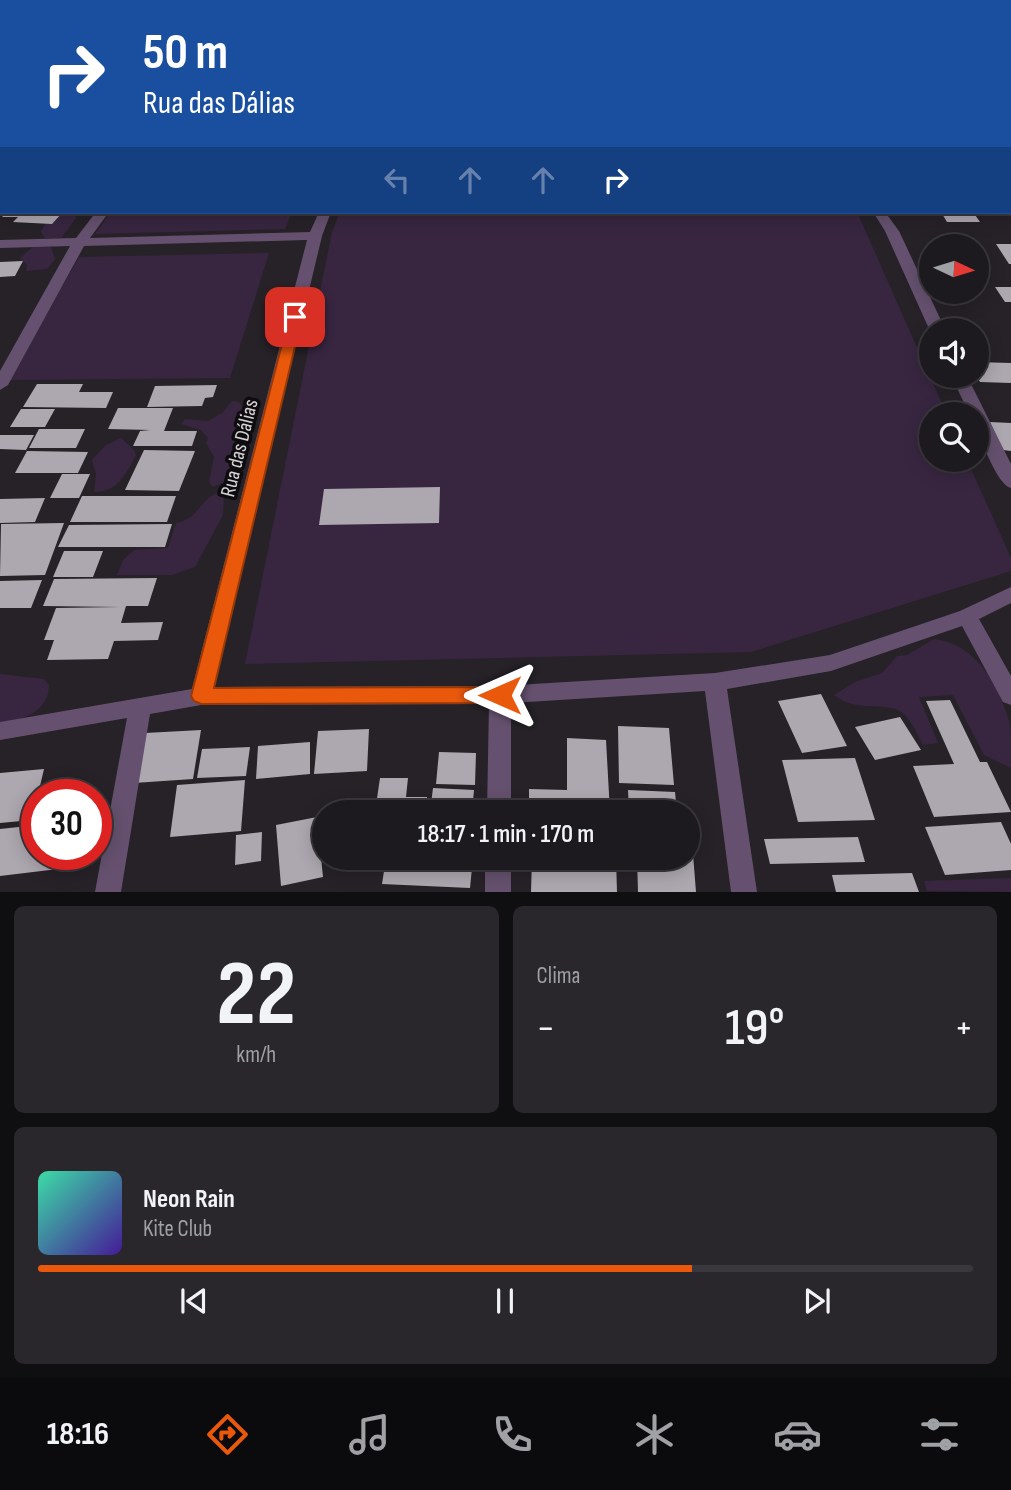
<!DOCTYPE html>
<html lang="es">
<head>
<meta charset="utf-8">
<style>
  body { margin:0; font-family:"Sofia Sans Condensed",sans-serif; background:#29272b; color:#f1f3f6; height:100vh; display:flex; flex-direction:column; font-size:26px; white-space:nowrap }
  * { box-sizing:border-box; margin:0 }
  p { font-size:23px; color:#a0a1a4 }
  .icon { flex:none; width:38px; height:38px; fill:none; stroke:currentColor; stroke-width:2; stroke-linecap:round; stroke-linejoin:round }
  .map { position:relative; height:892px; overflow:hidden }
  .panel { display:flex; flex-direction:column; gap:14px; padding:14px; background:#0f0e10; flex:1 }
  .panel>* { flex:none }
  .banner { position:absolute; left:0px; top:0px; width:1012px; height:214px; box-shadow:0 4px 18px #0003,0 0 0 2px #3a383c; background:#1a4fa0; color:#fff; overflow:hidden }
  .needle { width:46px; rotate:94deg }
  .buttons { position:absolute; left:919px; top:234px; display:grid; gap:14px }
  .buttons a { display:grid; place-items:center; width:70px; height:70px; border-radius:50%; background:#1c1a1e; box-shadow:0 4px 18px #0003,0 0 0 2px #3a383c; font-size:35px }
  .speed { position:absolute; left:21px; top:779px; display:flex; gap:14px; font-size:35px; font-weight:700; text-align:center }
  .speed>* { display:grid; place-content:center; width:91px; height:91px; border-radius:50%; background:#1c1a1e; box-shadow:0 4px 18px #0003,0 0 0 2px #3a383c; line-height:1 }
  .speed .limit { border:10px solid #d22; background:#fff; color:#111 }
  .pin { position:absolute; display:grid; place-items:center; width:60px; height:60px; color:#fff; margin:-30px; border-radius:14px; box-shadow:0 4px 10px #0006 }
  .me { position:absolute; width:77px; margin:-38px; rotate:270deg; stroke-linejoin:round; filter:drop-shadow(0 0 5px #0008) }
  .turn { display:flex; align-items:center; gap:24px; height:147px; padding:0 28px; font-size:32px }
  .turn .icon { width:91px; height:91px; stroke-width:2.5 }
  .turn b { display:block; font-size:49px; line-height:60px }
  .lanes { display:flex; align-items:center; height:66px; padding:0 28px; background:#0003; justify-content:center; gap:35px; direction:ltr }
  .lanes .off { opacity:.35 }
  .big { font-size:52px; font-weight:600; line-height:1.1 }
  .panel .card { flex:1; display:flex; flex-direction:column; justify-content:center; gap:10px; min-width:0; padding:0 24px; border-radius:10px; background:#29272b }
  .panel .dial { align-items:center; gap:0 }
  .dial b { font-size:91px; line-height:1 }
  .song { display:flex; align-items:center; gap:21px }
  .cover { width:84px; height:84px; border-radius:10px; background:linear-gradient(135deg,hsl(160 70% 55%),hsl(260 70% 35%)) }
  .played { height:7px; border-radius:4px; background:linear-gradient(90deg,#ea580c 70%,#3a383c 70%) }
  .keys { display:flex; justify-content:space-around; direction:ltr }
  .heat { display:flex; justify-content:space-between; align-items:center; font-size:38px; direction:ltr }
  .panel .tiles { flex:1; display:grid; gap:14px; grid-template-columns:1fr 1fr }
  .card:last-child { grid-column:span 2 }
  .trip { position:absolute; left:312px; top:800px; width:388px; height:70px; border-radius:35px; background:#1c1a1e; box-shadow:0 4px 18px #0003,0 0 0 2px #3a383c; font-weight:600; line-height:70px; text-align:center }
  .menu { display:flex; height:112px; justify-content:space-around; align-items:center; background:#0b0a0c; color:#a0a1a4 }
  .menu .icon { width:49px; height:49px }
  .menu .on { color:#ea580c }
  .menu b { font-size:32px; color:#f1f3f6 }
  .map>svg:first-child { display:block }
</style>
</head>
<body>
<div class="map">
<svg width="1011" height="892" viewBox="0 0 1011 892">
  <rect width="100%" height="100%" fill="#262228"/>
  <path fill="#382640" d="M73 212 76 218 61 238H45L41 232 51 213Z
    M111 212H292L285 229 95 234Z
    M340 212H857L947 415H931V460H967L1011 558V571L751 652 245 664 332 232Z
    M33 247H51L55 259 47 269 26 271 27 265 20 258Z
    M269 253 230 378 9 380 79 257Z
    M232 401 239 402 246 414 236 463 228 480 213 487 209 482 214 457 206 443 208 438 201 430 181 424 185 419 208 421 222 413Z
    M121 438 134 450 136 455C126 474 118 492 94 492L96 474 92 460 106 445Z
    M217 493 224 496 223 515 195 567 172 575H117L123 560 134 550 168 548 176 523C201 517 197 502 217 493Z
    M934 639C976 643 1000 687 1010 724 1011 737 1011 754 1011 768L984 755 953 695 919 697 938 743 923 745C918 736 913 724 906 716 890 698 858 715 834 695L855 682 882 673 897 656 907 655Z
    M0 674 44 679 49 685C49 711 23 721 0 722Z
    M1011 878V892L927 891 924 881Z"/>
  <path fill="#ada7b0" d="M7 212H63L52 224 13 222 18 217H2Z
    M941 212H973L980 222H947Z
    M996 244H1011V264H1009Z
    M23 261 15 276 0 277V262Z
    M995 287H1011V302H1005Z
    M976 362 1011 363V383L980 382 976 375Z
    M37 384H83L79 392H113L106 408 23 407Z
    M217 385 213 397 205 398 202 406 147 407 155 386Z
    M118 408H173L164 431H197L192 446H133L140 431 150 430 108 429Z
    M21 409H55L45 427H10Z
    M990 422 1011 423V451L1003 450Z
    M39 429H85L76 448H29Z
    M0 435H34L26 450 0 449Z
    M144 450 195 451 179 491 125 490Z
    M27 451 88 452 78 473H15Z
    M62 474H90L79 498H50Z
    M440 487 439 523 319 525 324 489Z
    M82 496H176L167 522H70Z
    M45 498 35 522 0 523V499Z
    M64 523 45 575 0 576 1 524Z
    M172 524 165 547H58L69 525Z
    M64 551H103L93 577H53Z
    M157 578 148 606H126L121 623 163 622 158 640 114 641 108 659 47 660 54 640H44L56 608 120 607 43 606 54 579Z
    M42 580 31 608H0V581Z
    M821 694 847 746 802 753 778 701Z
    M950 700 980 762H987L1011 812 934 817 913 766 954 764 926 701Z
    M900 717 921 750 875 760 855 727Z
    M618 726 669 728 674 785 619 783Z
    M369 729 367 771 314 774 318 731Z
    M201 730 193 779 134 783 145 733Z
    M567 738 606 740 610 812H529V789L567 790Z
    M310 742V774L256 779 258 746Z
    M250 747 246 776 197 778 202 749Z
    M439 752 476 753 475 785 436 784Z
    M855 758 875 820 798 822 782 760Z
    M44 769 32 820 0 823V773Z
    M380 778H408L406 797H427L426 812H375Z
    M245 780 241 831 170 837 177 785Z
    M433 788 474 790 472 812H430Z
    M628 790 675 792 677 812H629Z
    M317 817 323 877 281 886 276 825Z
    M1001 822 1011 844V870L945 875 925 827Z
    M37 825V854H60L58 869 0 876V829Z
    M262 832 261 861 235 865 236 835Z
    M858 837 865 862 770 864 764 839Z
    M688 853 693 854 696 892H638L637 858H688Z
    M386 858H473L470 888 382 884Z
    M532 858H616L617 892H531Z
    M912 873 919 892H836L832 875Z"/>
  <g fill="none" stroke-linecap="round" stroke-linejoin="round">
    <path fill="#65516f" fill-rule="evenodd" d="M121 0H130L120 2Z
      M261 0H269L260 2Z
      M412 0H420L411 2Z
      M567 0H575V2H567Z
      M707 0H715L716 2H707Z
      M853 0H861L862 2H853Z
      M990 0H999L1000 2H991Z
      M0 11H2V17H0Z
      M1010 16H1011V23L1010 22Z
      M1010 37H1011V43H1010Z
      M0 111H2L0 118Z
      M96 212H109L90 238 310 232 319 212H331L322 236 214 687 500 686 715 673 830 655 960 611 1011 587V603L979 619 1011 676V705L1003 702 962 626 831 671 727 689 757 892H731L705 691 511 703V812H487L489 704 201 705 150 714 121 892H95L127 718 0 740V722L192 689 307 240 84 246 8 385 0 390V371L70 246 0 248V240L76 238Z
      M873 212H885L899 231 946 331H930L885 231Z
      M951 376H967L1011 464V488C996 484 976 430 976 415H970Z
      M485 858H511V892H485Z"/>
  </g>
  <path fill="#ea580c" stroke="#983908" stroke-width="2" d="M295 313 302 317 214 688 500 687 507 689 510 695 507 701 500 703 201 704 194 701 191 696 289 317Z"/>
  <g text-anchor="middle" stroke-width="7" stroke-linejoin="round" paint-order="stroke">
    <g font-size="21" fill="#d6d3d7" stroke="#0e0c0f">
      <text transform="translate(239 448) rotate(-76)" y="7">Rua das Dálias</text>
    </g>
  </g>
</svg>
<div class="buttons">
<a><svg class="needle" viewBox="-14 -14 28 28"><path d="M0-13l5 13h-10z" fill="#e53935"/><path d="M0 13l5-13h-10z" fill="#a0a1a4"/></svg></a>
<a><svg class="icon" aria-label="sound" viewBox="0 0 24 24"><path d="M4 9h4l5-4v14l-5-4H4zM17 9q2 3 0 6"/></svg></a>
<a><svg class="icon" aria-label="search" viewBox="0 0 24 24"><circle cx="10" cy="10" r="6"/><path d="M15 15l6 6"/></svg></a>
</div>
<div class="speed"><div class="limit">30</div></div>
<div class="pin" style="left:295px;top:317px;background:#d93025"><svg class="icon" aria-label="arrive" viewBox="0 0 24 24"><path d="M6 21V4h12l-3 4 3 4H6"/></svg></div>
<svg class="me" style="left:500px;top:695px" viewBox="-20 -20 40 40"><path d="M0-17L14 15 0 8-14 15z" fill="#ea580c" stroke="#fff" stroke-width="4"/></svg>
<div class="trip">18:17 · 1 min · 170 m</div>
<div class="banner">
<div class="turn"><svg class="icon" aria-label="right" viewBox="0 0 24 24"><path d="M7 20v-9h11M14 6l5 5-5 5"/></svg><div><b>50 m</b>Rua das Dálias</div></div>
<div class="lanes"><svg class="icon off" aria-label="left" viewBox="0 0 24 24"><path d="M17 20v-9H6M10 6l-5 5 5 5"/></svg><svg class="icon off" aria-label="ahead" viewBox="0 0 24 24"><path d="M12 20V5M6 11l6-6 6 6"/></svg><svg class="icon off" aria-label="ahead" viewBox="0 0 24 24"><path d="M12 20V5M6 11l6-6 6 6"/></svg><svg class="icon" aria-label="right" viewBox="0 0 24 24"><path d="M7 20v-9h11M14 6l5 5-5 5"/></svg></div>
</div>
</div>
<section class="panel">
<div class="tiles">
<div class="card dial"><b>22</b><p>km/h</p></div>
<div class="card"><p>Clima</p>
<div class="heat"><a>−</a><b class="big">19°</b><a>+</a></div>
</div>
<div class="card">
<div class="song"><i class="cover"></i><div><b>Neon Rain</b><p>Kite Club</p></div></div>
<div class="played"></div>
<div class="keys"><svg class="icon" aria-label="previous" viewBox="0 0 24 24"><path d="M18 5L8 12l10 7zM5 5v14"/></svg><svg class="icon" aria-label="pause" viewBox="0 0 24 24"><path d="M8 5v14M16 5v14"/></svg><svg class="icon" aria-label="next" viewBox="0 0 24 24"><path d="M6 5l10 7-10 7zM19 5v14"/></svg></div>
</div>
</div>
</section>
<nav class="menu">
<b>18:16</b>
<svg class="icon on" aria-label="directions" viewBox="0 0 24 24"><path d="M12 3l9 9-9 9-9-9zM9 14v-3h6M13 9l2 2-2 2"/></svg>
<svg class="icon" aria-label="music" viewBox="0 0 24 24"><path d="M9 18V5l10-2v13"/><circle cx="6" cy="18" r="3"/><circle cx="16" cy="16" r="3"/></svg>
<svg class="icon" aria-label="phone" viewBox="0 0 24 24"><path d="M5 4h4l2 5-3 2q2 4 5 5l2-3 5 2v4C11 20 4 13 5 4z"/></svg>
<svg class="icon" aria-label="climate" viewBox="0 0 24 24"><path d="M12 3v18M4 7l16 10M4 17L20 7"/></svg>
<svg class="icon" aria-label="car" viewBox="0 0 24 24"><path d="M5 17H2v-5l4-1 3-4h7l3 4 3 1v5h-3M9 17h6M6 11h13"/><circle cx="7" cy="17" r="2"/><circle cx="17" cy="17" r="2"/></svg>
<svg class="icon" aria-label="filters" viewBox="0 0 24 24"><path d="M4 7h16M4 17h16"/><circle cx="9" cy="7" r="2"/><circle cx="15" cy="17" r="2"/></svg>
</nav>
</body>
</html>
